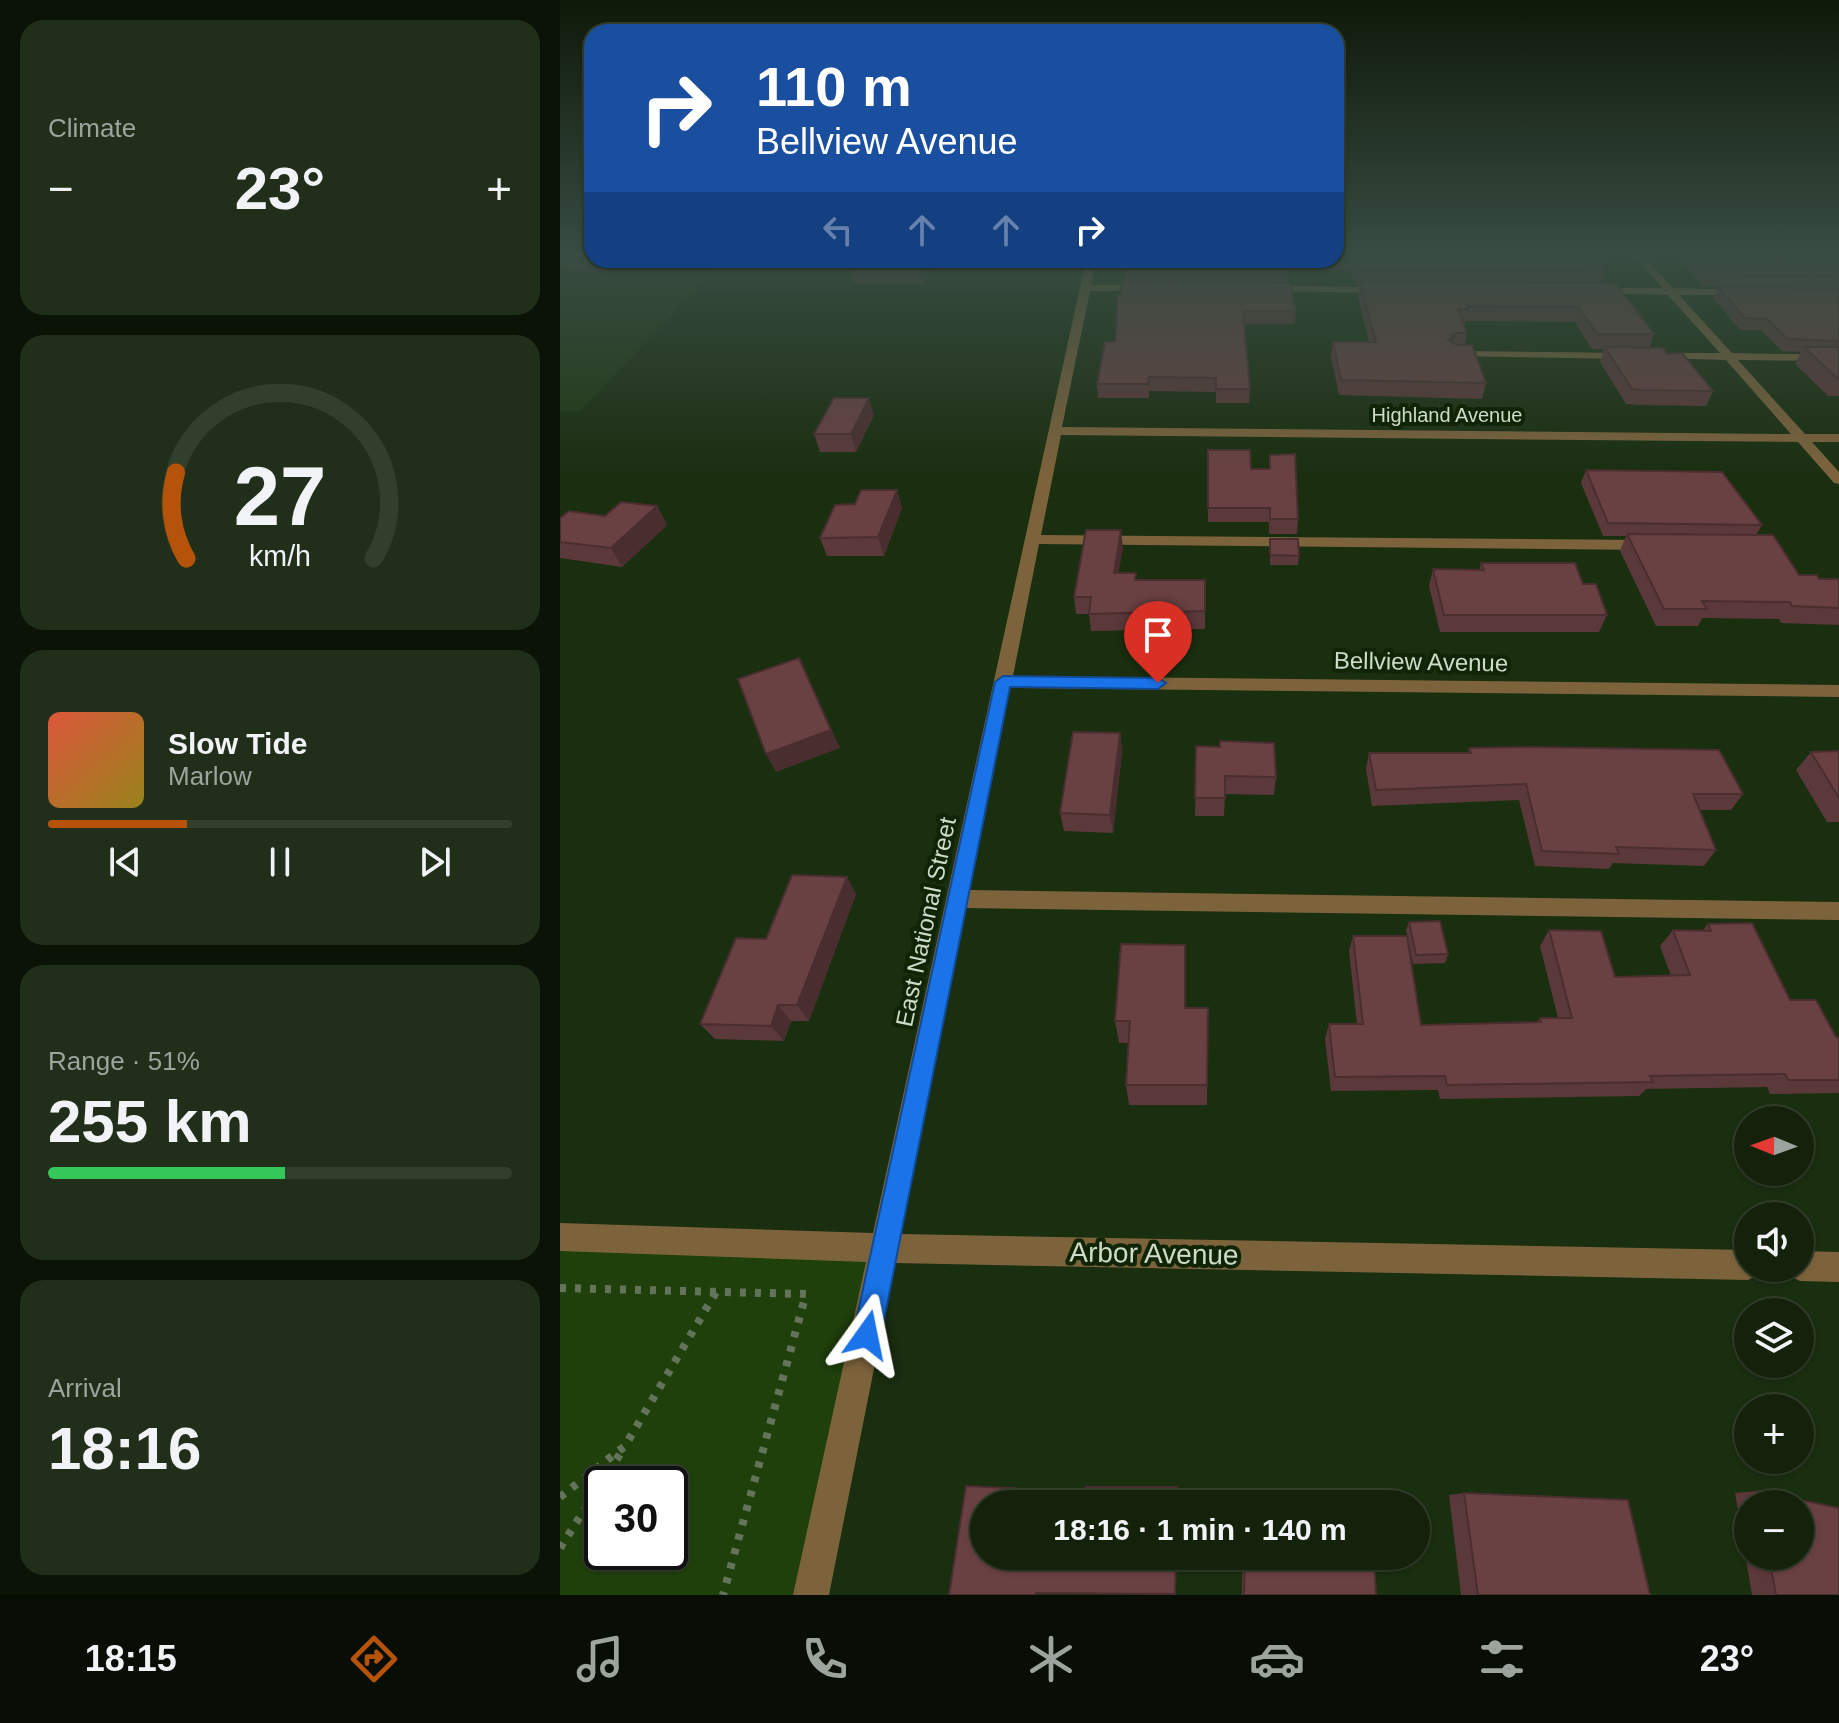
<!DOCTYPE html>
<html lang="en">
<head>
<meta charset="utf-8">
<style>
  body { margin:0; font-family:Arial,sans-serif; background:#212f1a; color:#f1f3f6; height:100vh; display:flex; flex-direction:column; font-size:30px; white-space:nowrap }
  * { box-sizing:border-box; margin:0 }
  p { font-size:26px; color:#9da49d }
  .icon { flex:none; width:44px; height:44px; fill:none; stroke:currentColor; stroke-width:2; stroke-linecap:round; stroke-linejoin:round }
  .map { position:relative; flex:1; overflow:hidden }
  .panel { display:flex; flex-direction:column; gap:20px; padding:20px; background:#0b1307; width:560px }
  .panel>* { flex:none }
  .guide { position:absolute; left:24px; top:24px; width:760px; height:244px; border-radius:24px; box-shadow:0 2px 6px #0004,0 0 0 2px #333f2d; background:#1a4fa0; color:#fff; overflow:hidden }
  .needle { width:52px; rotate:271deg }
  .tools { position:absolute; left:1174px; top:1106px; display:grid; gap:16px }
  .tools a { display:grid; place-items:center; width:80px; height:80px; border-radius:50%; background:#14220c; box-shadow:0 2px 6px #0004,0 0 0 2px #333f2d; font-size:40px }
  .speed { position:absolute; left:24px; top:1466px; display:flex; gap:16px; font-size:40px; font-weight:700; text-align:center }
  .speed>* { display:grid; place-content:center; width:104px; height:104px; border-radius:50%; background:#14220c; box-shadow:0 2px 6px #0004,0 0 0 2px #333f2d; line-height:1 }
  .speed .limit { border:4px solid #111; border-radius:12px; background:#fff; color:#111 }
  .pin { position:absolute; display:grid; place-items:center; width:68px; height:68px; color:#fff; margin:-82px -34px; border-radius:50% 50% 50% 0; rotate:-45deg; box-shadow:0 0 8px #0007 }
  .pin .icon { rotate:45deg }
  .me { position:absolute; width:88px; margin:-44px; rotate:12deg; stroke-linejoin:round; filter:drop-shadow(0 0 6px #0008) }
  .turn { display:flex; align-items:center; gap:28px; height:168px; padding:0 40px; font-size:36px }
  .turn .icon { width:104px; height:104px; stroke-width:2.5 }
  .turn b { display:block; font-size:56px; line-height:68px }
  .lanes { display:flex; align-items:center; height:76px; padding:0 40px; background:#0003; justify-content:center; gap:40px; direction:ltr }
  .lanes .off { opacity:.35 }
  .big { font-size:60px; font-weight:700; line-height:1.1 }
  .panel .card { flex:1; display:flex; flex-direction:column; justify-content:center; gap:12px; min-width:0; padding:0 28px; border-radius:24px; background:#212f1a }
  .panel .dial { align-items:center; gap:0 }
  .dial svg { height:208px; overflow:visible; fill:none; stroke:#333f2d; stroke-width:7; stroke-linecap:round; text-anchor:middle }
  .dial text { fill:#f1f3f6; stroke:none }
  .song { display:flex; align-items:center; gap:24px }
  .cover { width:96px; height:96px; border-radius:12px; background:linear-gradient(135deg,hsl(10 70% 55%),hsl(50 70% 35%)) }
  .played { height:8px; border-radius:4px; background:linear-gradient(90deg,#b45309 30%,#333f2d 30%) }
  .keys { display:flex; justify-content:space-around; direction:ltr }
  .heat { display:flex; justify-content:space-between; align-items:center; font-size:44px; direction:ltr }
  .charge { height:12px; border-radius:6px; background:linear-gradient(90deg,#34c759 51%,#333f2d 0) }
  .trip { position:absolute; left:410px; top:1490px; width:460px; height:80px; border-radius:40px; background:#14220c; box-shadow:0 2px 6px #0004,0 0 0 2px #333f2d; font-weight:700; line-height:80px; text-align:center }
  .tab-bar { display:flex; height:128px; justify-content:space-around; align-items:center; background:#080e05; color:#9da49d }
  .tab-bar .icon { width:56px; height:56px }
  .tab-bar .on { color:#b45309 }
  .tab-bar b { font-size:36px; color:#f1f3f6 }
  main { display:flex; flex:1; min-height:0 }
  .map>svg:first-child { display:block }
</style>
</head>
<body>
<main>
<section class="panel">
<div class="card"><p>Climate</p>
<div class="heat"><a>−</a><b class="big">23°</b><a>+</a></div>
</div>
<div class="card dial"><svg viewBox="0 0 100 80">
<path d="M14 69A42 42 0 1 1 86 69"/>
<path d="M14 69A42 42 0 0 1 10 36" stroke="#b45309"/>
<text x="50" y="56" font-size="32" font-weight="700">27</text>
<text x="50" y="72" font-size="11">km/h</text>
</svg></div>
<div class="card">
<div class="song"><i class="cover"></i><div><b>Slow Tide</b><p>Marlow</p></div></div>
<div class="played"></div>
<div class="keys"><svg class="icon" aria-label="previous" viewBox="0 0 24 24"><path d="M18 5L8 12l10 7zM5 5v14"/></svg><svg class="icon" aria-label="pause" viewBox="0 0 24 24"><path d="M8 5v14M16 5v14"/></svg><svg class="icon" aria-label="next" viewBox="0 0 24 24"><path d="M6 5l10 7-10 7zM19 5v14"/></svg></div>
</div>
<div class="card"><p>Range · 51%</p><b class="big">255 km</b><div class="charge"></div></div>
<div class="card"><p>Arrival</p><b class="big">18:16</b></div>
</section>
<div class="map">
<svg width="1279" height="1595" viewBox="0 0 1279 1595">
  <rect width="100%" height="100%" fill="#1a2e10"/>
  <path fill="#203813" d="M0 254 32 260H165L20 411H0Z"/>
  <path fill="#1f400b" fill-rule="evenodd" d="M0 1241 325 1248 251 1595H0ZM42 1484H110V1552H42Z"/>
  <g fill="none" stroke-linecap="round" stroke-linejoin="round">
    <path stroke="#63745a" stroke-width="8" stroke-dasharray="6 9" stroke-linecap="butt" d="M0 1288 246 1294 163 1595
      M0 1497 65 1446 156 1292
      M0 1548 62 1451"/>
    <path fill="#7d633c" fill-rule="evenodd" d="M1073 254H1082L1113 288 1187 290 1183 295H1119L1172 353 1279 355V361L1178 360 1245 434H1279V442H1252L1279 472V484L1274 483 1238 442 501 435 481 535 1089 540 1097 545 1089 550 479 544 453 676 1279 685V697L450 688 410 890 1279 902V920L406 908 341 1234 1188 1250V1268H1201L1198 1275 1188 1280 335 1263 269 1595H233L306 1262 0 1251V1223L313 1233 526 260H536L531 285H587L592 288 587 291H530L502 427 1231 434 1166 360 1095 358V354L1099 353H1160L1108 295 1031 293 1035 288H1102Z
      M707 286 823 287 828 290 823 293 703 291Z
      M894 351 1067 353 1073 356 1067 359 890 356V352Z
      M1240 1251 1279 1252V1282L1240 1281 1230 1276 1226 1268H1240Z"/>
  </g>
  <path fill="#5b383a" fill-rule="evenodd" d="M0 254H32V260H68L45 273 0 268Z
    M776 254 1045 261 1043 267 1046 272 1043 283 1094 334 1089 348 1107 354 1153 391 1146 406 1078 405 1066 404 1040 362 1044 349H1032L1015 322 906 321 905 324H904L907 333 905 345 926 383 922 399 779 395 771 357 773 342H809L798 296 799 284H795L791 270H728L727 283 736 311 735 324H684L690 389 689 403H656V392L589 391V398H538L537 384 555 342 561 295 565 281V260H776Z
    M1115 254H1279V287L1143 286Z
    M298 260H378L363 284 294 283 290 269Z
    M1158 287 1279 288V396H1268L1235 364 1241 352 1222 351 1201 330H1180L1153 298Z
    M314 415 296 452H260L254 434Z
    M648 450 691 469H709L710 455 738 519 737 534H709V522H648Z
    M1026 470 1202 525 1196 535 1239 575 1259 579H1279V625L1221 623 1219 619 1142 618 1138 626H1096L1060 551 1066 536H1043L1021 483Z
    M337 490 342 508 324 556H267L260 538 295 504Z
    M97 506 107 525 62 567 0 558V518L45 516Z
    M710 539 739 556 738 565H710Z
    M563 548 558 573H576V580H645V629L531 631 529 614H516L514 597Z
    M921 563 1023 584 1047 615 1039 632H880L869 586 873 569 919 570Z
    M560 733 562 752 553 833 504 831 500 813Z
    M636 746 716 777 714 795 665 794 664 816H635Z
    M909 748 1183 794 1171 810H1140L1156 850 1144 866 1053 863 1049 869 975 866 959 800 812 806 806 769 809 753H908Z
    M1279 751V822H1267L1236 770 1251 752Z
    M287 877 296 894 249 1021H231L224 1041 155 1039 140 1024 206 939Z
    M849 922 888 954 885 963 853 964 846 930Z
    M1148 924 1230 1000 1276 1037 1279 1038V1093L1210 1094 1207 1087 1086 1089 1079 1096 880 1099 878 1090 771 1091 765 1039 769 1024H797L789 951 793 936 861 1025 977 1022 980 1018H998L980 946 989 930 1055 977 1111 976 1100 946 1113 930 1142 931Z
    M625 945 626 1008H648L647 1105H569L566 1085 568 1043H559L555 1021Z
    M685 1490 810 1504H682V1493Z
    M1198 1491 1279 1508V1595H1192L1175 1493ZM1188 1504H1240V1556H1188Z
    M904 1493 1090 1595H901L889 1495Z
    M682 1556H814L816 1595H682Z"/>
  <path fill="#4a2e2f" d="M39 260H68L45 273Z
    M367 260H378L363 284 360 270Z
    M896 333 893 348 888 340Z
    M309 398 314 415 296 452 291 434Z
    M337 490 342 508 324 556 318 537Z
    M97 506 107 525 62 567 51 548Z
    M561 530 563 548 555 590 554 573Z
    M239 658 280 748 216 772 206 754Z
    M560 733 562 752 553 833 550 815Z
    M287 877 296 894 249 1021 237 1005Z
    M218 1005 231 1021 224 1041 211 1026Z"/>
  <path fill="#6a4143" stroke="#4a2e2f" stroke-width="2" d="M776 254H1040L1045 261H1038L1046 272 797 270 793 256H776Z
    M1128 254H1279V276L1147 275Z
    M298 260H367L360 270 290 269Z
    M565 260H726L728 270 564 269Z
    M563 281 730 283 736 311H683L690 389H656V378L589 377 588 384H537L545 342H555L558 295H561Z
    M800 282 1055 283 1094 334H1037L1019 307 907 306 908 309H898L907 333H896L888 340 897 345H912L926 383 781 380 773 342H816Z
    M1158 287 1279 288V341L1228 339 1207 319 1185 318Z
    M1045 347 1103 348 1107 354 1122 353 1153 391 1083 390 1072 389Z
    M1244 347H1279V379H1278Z
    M274 398H309L291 434H254Z
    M648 450H690L691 469H710V455L735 454 738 519H710V508H648Z
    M1026 470 1162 472 1202 525 1048 523Z
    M301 490H337L318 537 260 538 275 505 295 504Z
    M61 502 97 506 51 548 0 542V518L9 511 45 516Z
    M526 530H561L554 573H576L575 580H645V611L529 614 531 597H514Z
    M1067 534 1213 535 1239 575H1257L1259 579H1279V608L1232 606 1230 602 1142 601 1147 609H1104Z
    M710 539H738L739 556 710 555Z
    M921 563H1015L1023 584H1036L1047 615H884L873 569 924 570Z
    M239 658 271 730 206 754 178 679Z
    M513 732 560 733 550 815 500 813Z
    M660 741 714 743 716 777 665 776V798H635L636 746 660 747Z
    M971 747 1159 750 1183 794H1133L1156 850 1056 847 1059 854 982 851 966 784 816 790 809 753H911L909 748Z
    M1279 751V798L1251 752Z
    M232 875 287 877 237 1005H218L211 1026 140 1024 176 938 206 939Z
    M880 921 888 954 856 955 849 922Z
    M1192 923 1230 1000H1256L1276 1037 1279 1038V1080H1228L1225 1074 1090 1076 1093 1082 887 1085 885 1076 775 1077 769 1024H803L793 936H847L861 1025 981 1022 980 1018H1012L989 930 1041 931 1055 977 1130 975 1113 930 1151 931 1148 924Z
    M561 944 625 945V1008H648L647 1085H566L570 1021H555Z
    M406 1486 525 1492 526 1487H617V1504H424V1556H616L615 1594 476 1593 475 1595H389Z
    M685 1490 810 1496V1504H685Z
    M1198 1491 1279 1508V1595H1216L1209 1556H1240V1504H1200Z
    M904 1493 1068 1500 1090 1595H918Z
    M685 1556H814L816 1595H684Z"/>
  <linearGradient id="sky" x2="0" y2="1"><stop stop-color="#0e1909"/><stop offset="0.53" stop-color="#384c42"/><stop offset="1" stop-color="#384c42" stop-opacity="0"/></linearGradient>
  <rect width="1279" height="477" fill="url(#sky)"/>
  <path fill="#1a73e8" stroke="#114b97" stroke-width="2" d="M443 676 598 678 606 683 598 689 450 687 321 1335 317 1344 307 1348 297 1344 293 1335 435 682Z"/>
  <g text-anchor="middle" stroke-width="8" stroke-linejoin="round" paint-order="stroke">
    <g font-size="20" fill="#cedbc8" stroke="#102406">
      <text x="887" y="422">Highland Avenue</text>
    </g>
    <g font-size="24" fill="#cedbc8" stroke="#102406">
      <text transform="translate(861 662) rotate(1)" y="8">Bellview Avenue</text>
      <text transform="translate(366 922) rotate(-78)" y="8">East National Street</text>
    </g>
    <g font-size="28" fill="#cedbc8" stroke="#102406">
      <text transform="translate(594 1253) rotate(1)" y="10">Arbor Avenue</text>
    </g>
  </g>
</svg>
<div class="tools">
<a><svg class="needle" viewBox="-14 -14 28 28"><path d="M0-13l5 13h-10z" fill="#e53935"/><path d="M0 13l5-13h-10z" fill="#9da49d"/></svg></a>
<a><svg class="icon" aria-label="sound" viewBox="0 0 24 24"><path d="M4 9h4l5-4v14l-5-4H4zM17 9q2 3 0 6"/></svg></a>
<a><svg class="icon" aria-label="layers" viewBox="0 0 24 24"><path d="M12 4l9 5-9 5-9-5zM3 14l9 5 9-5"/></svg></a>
<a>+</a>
<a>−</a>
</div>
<div class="speed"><div class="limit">30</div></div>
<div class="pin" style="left:598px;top:683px;background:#d93025"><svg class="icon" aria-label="arrive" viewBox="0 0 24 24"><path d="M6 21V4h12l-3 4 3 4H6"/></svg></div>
<svg class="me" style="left:307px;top:1335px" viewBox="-20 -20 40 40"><path d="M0-17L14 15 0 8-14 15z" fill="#1a73e8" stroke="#fff" stroke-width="4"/></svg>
<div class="trip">18:16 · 1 min · 140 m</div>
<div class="guide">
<div class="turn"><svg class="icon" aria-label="right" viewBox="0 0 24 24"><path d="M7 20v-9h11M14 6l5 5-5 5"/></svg><div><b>110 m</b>Bellview Avenue</div></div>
<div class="lanes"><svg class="icon off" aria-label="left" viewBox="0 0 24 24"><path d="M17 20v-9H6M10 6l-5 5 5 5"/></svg><svg class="icon off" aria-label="ahead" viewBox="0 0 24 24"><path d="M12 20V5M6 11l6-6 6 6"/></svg><svg class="icon off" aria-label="ahead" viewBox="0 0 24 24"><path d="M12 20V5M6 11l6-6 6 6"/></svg><svg class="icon" aria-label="right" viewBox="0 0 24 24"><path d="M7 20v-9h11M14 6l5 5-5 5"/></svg></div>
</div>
</div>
</main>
<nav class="tab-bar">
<b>18:15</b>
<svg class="icon on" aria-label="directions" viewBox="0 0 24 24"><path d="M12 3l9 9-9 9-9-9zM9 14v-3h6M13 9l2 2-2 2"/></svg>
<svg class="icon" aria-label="music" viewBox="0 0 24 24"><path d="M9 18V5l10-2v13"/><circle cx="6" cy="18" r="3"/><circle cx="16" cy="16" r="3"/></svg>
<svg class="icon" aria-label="phone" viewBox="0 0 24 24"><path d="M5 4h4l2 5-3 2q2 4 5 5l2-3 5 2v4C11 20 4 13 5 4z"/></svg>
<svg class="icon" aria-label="climate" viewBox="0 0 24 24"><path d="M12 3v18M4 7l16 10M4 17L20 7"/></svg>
<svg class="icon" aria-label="car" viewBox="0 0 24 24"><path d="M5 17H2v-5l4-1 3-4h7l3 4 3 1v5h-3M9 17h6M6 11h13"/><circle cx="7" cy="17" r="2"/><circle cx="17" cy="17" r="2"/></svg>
<svg class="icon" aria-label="filters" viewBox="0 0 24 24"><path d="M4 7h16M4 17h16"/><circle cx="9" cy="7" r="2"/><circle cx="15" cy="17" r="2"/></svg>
<b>23°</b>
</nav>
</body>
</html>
